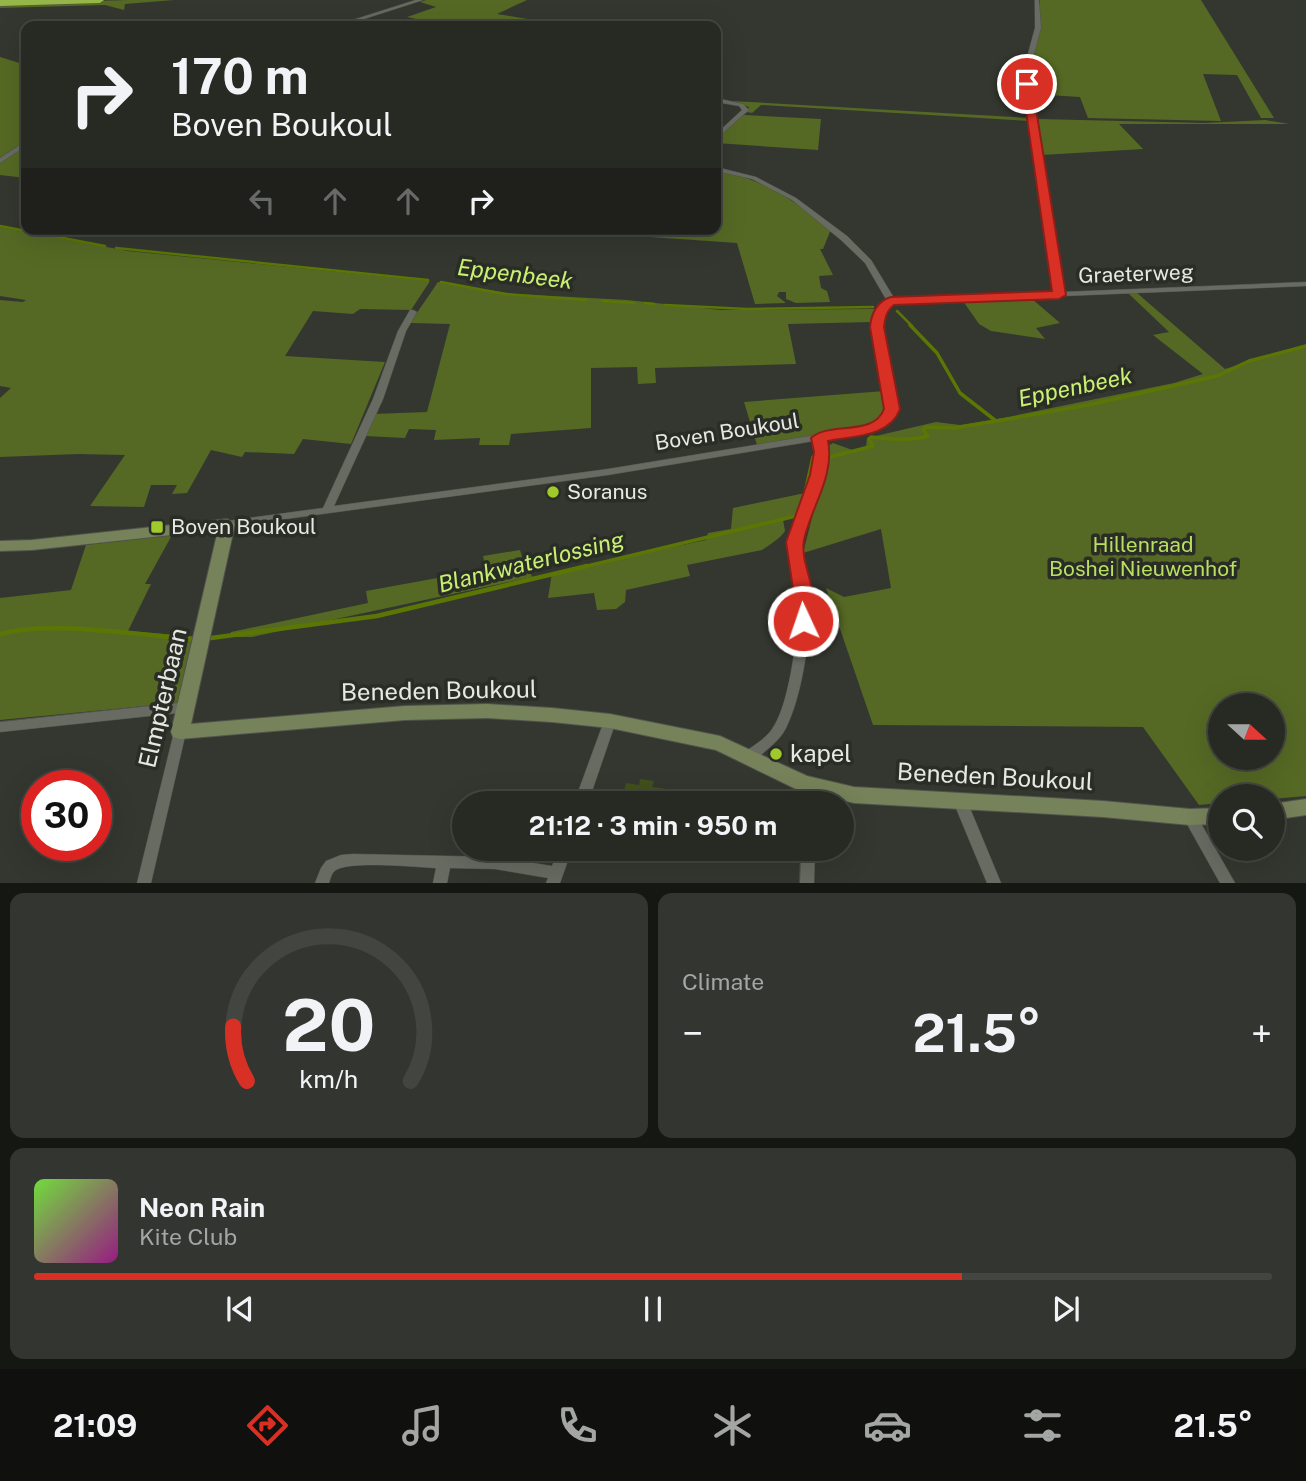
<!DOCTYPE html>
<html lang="en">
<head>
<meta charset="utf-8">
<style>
  body { margin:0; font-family:"Public Sans",sans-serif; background:#333530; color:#f1f3f6; height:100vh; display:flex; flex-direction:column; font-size:26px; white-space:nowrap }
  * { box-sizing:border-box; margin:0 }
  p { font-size:23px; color:#a4a6a6 }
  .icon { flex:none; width:38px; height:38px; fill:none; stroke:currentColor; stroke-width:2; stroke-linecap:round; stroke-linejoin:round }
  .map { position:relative; height:883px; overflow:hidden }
  .side { display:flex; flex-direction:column; gap:10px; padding:10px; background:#151713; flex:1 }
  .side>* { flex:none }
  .guide { position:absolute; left:21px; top:21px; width:700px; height:214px; border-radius:14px; box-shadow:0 7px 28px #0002,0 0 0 2px #434541; background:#272923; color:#f1f3f6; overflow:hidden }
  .needle { width:46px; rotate:111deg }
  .tools { position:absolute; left:1208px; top:693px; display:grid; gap:14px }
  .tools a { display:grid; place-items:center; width:77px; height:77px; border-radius:50%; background:#272923; box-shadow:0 7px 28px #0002,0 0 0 2px #434541; font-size:35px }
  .speed { position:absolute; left:21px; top:770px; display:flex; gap:14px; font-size:35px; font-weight:700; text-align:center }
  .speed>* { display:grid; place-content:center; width:91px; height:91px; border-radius:50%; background:#272923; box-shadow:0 7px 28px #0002,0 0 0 2px #434541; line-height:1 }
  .speed .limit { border:10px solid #d22; background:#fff; color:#111 }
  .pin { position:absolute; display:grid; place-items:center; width:60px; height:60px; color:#fff; margin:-30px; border:4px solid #fff; border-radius:50%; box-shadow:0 2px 7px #0007 }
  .me { position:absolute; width:77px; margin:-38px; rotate:357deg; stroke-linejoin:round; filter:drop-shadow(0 0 5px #0008) }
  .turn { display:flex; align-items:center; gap:24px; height:147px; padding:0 35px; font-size:32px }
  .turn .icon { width:91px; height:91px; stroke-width:2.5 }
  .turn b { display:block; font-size:49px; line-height:60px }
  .lanes { display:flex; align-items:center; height:66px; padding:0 35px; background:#0003; justify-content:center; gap:35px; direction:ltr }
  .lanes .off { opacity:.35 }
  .big { font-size:52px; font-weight:700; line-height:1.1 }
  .side .tile { flex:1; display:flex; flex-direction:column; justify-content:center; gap:10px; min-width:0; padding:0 24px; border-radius:14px; background:#333530 }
  .side .dial { align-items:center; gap:0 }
  .dial svg { height:182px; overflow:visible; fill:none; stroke:#434541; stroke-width:7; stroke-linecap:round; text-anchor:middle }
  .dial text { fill:#f1f3f6; stroke:none }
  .song { display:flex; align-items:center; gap:21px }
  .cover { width:84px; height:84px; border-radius:10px; background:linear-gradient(135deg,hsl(100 70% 55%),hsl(310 70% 35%)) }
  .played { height:7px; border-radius:4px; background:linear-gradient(90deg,#d93025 75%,#434541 75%) }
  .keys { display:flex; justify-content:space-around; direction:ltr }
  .heat { display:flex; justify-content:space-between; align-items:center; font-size:38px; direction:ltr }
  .side .tiles { flex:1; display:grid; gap:10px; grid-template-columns:1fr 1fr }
  .tile:last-child { grid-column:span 2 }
  .trip { position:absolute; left:452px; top:791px; width:402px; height:70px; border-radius:35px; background:#272923; box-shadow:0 7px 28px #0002,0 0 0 2px #434541; font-weight:700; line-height:70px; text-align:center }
  .menu { display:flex; height:112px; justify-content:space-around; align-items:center; background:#10100e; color:#a4a6a6 }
  .menu .icon { width:49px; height:49px }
  .menu .on { color:#d93025 }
  .menu b { font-size:32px; color:#f1f3f6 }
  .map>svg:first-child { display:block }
</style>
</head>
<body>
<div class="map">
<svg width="1306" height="883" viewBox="0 0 1306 883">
  <rect width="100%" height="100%" fill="#34372f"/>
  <path fill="#556924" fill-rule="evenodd" d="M129 0H174L125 4 124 10 105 5 0 8V5L18 3Z
    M426 0H527L497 14 546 22 538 26H411L425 21 407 17 436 7 420 2Z
    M1040 0H1201L1274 118H1261L1237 75 1203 74 1221 121 1088 118 1080 97 1032 94C1028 62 1040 32 1040 0Z
    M0 57 26 65V141L0 158Z
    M732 101 1030 118V121L761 105 752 113 747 112 749 107Z
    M744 115 821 119 818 150 716 143V138Z
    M1038 119 1205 123 1265 120 1289 124H1119L1143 149 1042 155Z
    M26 144V178L0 175V163Z
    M716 169C766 181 790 198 831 229L823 249H820L833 275 819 276 821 288 827 291 830 302 796 303 786 299V292H779L777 296 786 303 755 304 737 243 535 229H716Z
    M0 227 128 251 430 281 411 310 360 309 353 314 313 311 285 356 385 362 351 444 303 439 294 454 245 452 242 457 211 450 187 493 172 494 177 485H151L144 507 90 506 125 455 78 454 0 457V398L11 388 0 386V300L23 302 26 300 0 296Z
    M438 282 515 294 627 300 721 310 877 309 871 322 788 324 796 364 655 368 656 383 638 384 637 367 591 368V428L511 434 509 445H479L480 438 434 440 436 430 409 429 405 438 365 436 373 414 427 412 450 324 410 323Z
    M1128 293H1137L1225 369 1306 345V796L1272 799V796H1220V803L1199 805 1143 727 873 725 826 588 844 597 891 588 881 529 803 553 824 471 825 448 833 443 855 451 866 447 867 438 936 422 960 425 1003 418 1174 383 1203 374 1153 335 1169 332ZM1220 705H1272V758H1220Z
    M1032 299 1060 323 1036 328 1045 339 991 331 979 324 963 301Z
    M885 391C888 409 888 413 873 425L757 445 744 402Z
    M805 493 798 515 783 520 785 531C781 538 769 545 762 550L687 565 690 576 626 590 625 602 616 609 597 610 594 593 548 598 552 573 706 540 708 533 731 529 733 508Z
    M172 535 145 584H151L128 631 200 637 183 695 177 703 0 720V598L71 590 86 545Z
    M520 550 522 557H526L532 577 252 637H230L231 632 368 603 366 591 454 575 455 577 487 573 483 556Z"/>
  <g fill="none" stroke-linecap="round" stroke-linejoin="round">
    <path stroke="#5b7604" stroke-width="2.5" d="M0 226 105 246
      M116 248 428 280
      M441 282 505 294 586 300
      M602 301 634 303
      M645 303 654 304
      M665 305 747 309 873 307
      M897 311 912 326"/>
    <path stroke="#5b7604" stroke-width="3.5" d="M910 325 937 353 960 393 996 421 1088 405 1217 376 1249 361 1306 346
      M826 458 873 446 869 439 871 437C887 439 913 441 928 436L923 430 926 427 955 428 996 421
      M579 568 796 516 805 493 813 457"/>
    <path stroke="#5b7604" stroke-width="4.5" d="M0 634C49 620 138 635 191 639
      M211 638 377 616 587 566"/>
  </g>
  <path fill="#40501c" d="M640 779 654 781 652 787 667 789 670 792 668 803H622L626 783 639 785Z"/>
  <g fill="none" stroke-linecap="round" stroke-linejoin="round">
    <g stroke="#51534c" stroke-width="1">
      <path id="street" d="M416 0H423L342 26H334Z
        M1035 0H1039L1041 28 1029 72 1030 84 1062 292 1306 282V286L893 303 882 317 881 327 897 409 892 418 877 430 824 439C829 481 805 505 800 543 798 562 807 582 809 601 811 636 802 696 786 728 782 736 776 742 769 748 762 754 756 761 746 759L745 755 746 751C756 744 768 737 774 726 790 701 800 626 797 596 795 579 787 561 789 543 794 506 819 482 814 441L608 475 227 527 223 526 222 524 227 521 323 508 373 399 398 331 410 310H413L417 312 406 331 383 399 334 506 608 469 871 426 885 415 887 409 873 327 874 317 887 301 865 263 841 240 792 200 752 179 716 171V167L756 177 796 198 847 236 871 260 894 298 1055 292 1023 72 1035 28Z
        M716 98 743 104 749 110 716 139V134L742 110 739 106 716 102Z
        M26 141V146L0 163V158Z
        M187 702 191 704 193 707 191 710 187 712 0 732V722Z
        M610 716 614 718 616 721 588 803H574L604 721 606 718Z
        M180 727 185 728 186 732 151 883H137L174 732 175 728Z
        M803 778 808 779 810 783 812 803H798L796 783 798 779Z
        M960 795 965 797 967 801 1001 883H987L953 801 955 797Z
        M1190 811 1195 813 1235 883H1220L1183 817 1185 813Z
        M558 849H572L560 883H546L548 878 495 869 450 868 447 883H433L436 868C416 867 354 861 338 869 332 871 331 877 329 883H315L321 868 326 861 341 855 353 854 495 857 552 866Z
        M801 849H815L814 883H800Z"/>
    </g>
    <g stroke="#51534c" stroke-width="2">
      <path id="secondary" d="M227 519 235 524 191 724 405 706 487 704 552 708 610 714 720 736 807 776 854 787 1103 801 1190 809 1220 808V824L1190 825 1103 817 854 803 796 789 716 750 610 728 552 722 487 718 405 720 180 739 173 737 171 732 218 530 32 550 0 551V541L32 540Z
        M1306 799V815L1272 820V804Z"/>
    </g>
    <g stroke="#51534c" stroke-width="1">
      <path id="highway" d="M0 0H104L100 3 0 6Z"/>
    </g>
    <use href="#street" fill="#686b62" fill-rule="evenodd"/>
    <use href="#secondary" fill="#76825a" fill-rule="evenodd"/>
    <use href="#highway" fill="#95b648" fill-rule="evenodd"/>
  </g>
  <path fill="#d93025" stroke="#8d1f18" stroke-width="2" d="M1027 81 1032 84 1066 295 1059 299 894 305C886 311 885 319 884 327L900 409C890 437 853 436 828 441 835 476 811 507 804 540 799 566 825 601 810 625H796L794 621 795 602 786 542 810 475 814 452 811 438C829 421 874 437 884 409L870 327C871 314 877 301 891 297L1052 291 1022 84Z"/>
  <g fill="#a0c92b" stroke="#2a2d25" stroke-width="2.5">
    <circle cx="553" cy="492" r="7"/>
    <rect x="150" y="520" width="14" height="14" rx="3.5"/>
    <circle cx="776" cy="754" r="7"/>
  </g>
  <g text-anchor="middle" stroke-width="7" stroke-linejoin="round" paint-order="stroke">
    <g font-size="21" fill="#e6e8e3" stroke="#2a2d25">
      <text transform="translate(1136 274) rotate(-2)" y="7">Graeterweg</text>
      <text transform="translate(727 432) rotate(-9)" y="7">Boven Boukoul</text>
    </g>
    <g font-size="21" fill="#e6e8e3" stroke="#2a2d25" text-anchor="start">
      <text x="567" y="499">Soranus</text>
      <text x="171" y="534">Boven Boukoul</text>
    </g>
    <g font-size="21" fill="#b9df62" stroke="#2a2d25">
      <text x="1143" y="552">Hillenraad<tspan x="1143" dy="24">Boshei Nieuwenhof</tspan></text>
    </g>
    <g font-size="23" font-style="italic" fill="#c9f072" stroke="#2a2d25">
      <text transform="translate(515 274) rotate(7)" y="8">Eppenbeek</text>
      <text transform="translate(1075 387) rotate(-12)" y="8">Eppenbeek</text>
      <text transform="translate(531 562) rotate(-14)" y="8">Blankwaterlossing</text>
    </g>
    <g font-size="24" fill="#e6e8e3" stroke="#2a2d25">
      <text transform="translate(439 691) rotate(-1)" y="8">Beneden Boukoul</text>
      <text transform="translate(163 698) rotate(-77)" y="8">Elmpterbaan</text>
      <text transform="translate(995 777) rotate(3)" y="8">Beneden Boukoul</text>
    </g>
    <g font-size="24" fill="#e6e8e3" stroke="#2a2d25" text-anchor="start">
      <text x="790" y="762">kapel</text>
    </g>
  </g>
</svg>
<div class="tools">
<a><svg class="needle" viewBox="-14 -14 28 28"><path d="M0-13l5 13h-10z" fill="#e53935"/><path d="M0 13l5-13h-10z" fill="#a4a6a6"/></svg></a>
<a><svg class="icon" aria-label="search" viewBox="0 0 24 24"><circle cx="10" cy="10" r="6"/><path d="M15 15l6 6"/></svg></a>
</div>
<div class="speed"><div class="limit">30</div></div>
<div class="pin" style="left:1027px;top:84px;background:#d93025"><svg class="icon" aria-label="arrive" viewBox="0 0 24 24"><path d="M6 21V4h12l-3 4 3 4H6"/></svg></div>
<svg class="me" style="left:803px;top:621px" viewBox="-20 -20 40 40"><circle r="17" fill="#d93025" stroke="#fff" stroke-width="3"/><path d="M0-11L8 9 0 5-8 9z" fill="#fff"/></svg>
<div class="trip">21:12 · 3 min · 950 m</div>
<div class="guide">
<div class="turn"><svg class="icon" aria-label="right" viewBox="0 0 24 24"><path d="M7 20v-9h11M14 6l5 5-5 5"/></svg><div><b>170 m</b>Boven Boukoul</div></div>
<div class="lanes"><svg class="icon off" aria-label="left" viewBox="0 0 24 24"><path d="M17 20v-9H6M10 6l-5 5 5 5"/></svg><svg class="icon off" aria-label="ahead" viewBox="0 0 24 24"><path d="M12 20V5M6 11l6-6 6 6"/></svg><svg class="icon off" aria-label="ahead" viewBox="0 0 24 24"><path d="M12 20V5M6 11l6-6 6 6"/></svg><svg class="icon" aria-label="right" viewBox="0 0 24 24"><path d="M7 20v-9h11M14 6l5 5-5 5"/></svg></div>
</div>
</div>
<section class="side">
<div class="tiles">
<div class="tile dial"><svg viewBox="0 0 100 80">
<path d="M14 69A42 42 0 1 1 86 69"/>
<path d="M14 69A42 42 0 0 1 8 45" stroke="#d93025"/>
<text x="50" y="56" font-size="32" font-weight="700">20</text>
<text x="50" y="72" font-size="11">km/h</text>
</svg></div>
<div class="tile"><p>Climate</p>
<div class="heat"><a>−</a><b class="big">21.5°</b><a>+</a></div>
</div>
<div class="tile">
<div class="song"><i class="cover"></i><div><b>Neon Rain</b><p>Kite Club</p></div></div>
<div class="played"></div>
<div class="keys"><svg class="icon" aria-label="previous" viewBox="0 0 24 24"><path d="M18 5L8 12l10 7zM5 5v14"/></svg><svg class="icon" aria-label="pause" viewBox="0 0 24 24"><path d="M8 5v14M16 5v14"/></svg><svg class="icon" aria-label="next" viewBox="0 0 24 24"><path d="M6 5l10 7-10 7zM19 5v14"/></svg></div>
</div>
</div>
</section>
<nav class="menu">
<b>21:09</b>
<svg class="icon on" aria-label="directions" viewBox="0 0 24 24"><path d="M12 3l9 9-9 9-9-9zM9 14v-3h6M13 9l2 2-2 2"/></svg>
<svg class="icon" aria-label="music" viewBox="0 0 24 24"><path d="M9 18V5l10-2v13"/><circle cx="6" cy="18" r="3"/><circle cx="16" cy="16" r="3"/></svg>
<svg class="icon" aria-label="phone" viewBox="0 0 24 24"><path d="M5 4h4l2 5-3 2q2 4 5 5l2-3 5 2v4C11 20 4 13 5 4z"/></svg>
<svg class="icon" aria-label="climate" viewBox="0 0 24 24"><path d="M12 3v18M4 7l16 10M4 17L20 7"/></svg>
<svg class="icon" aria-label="car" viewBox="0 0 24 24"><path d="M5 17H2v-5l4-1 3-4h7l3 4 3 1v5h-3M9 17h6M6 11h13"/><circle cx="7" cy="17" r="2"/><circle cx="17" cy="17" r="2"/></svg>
<svg class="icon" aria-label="filters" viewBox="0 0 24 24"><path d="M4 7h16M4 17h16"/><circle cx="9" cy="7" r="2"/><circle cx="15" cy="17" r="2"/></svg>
<b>21.5°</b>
</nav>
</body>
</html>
